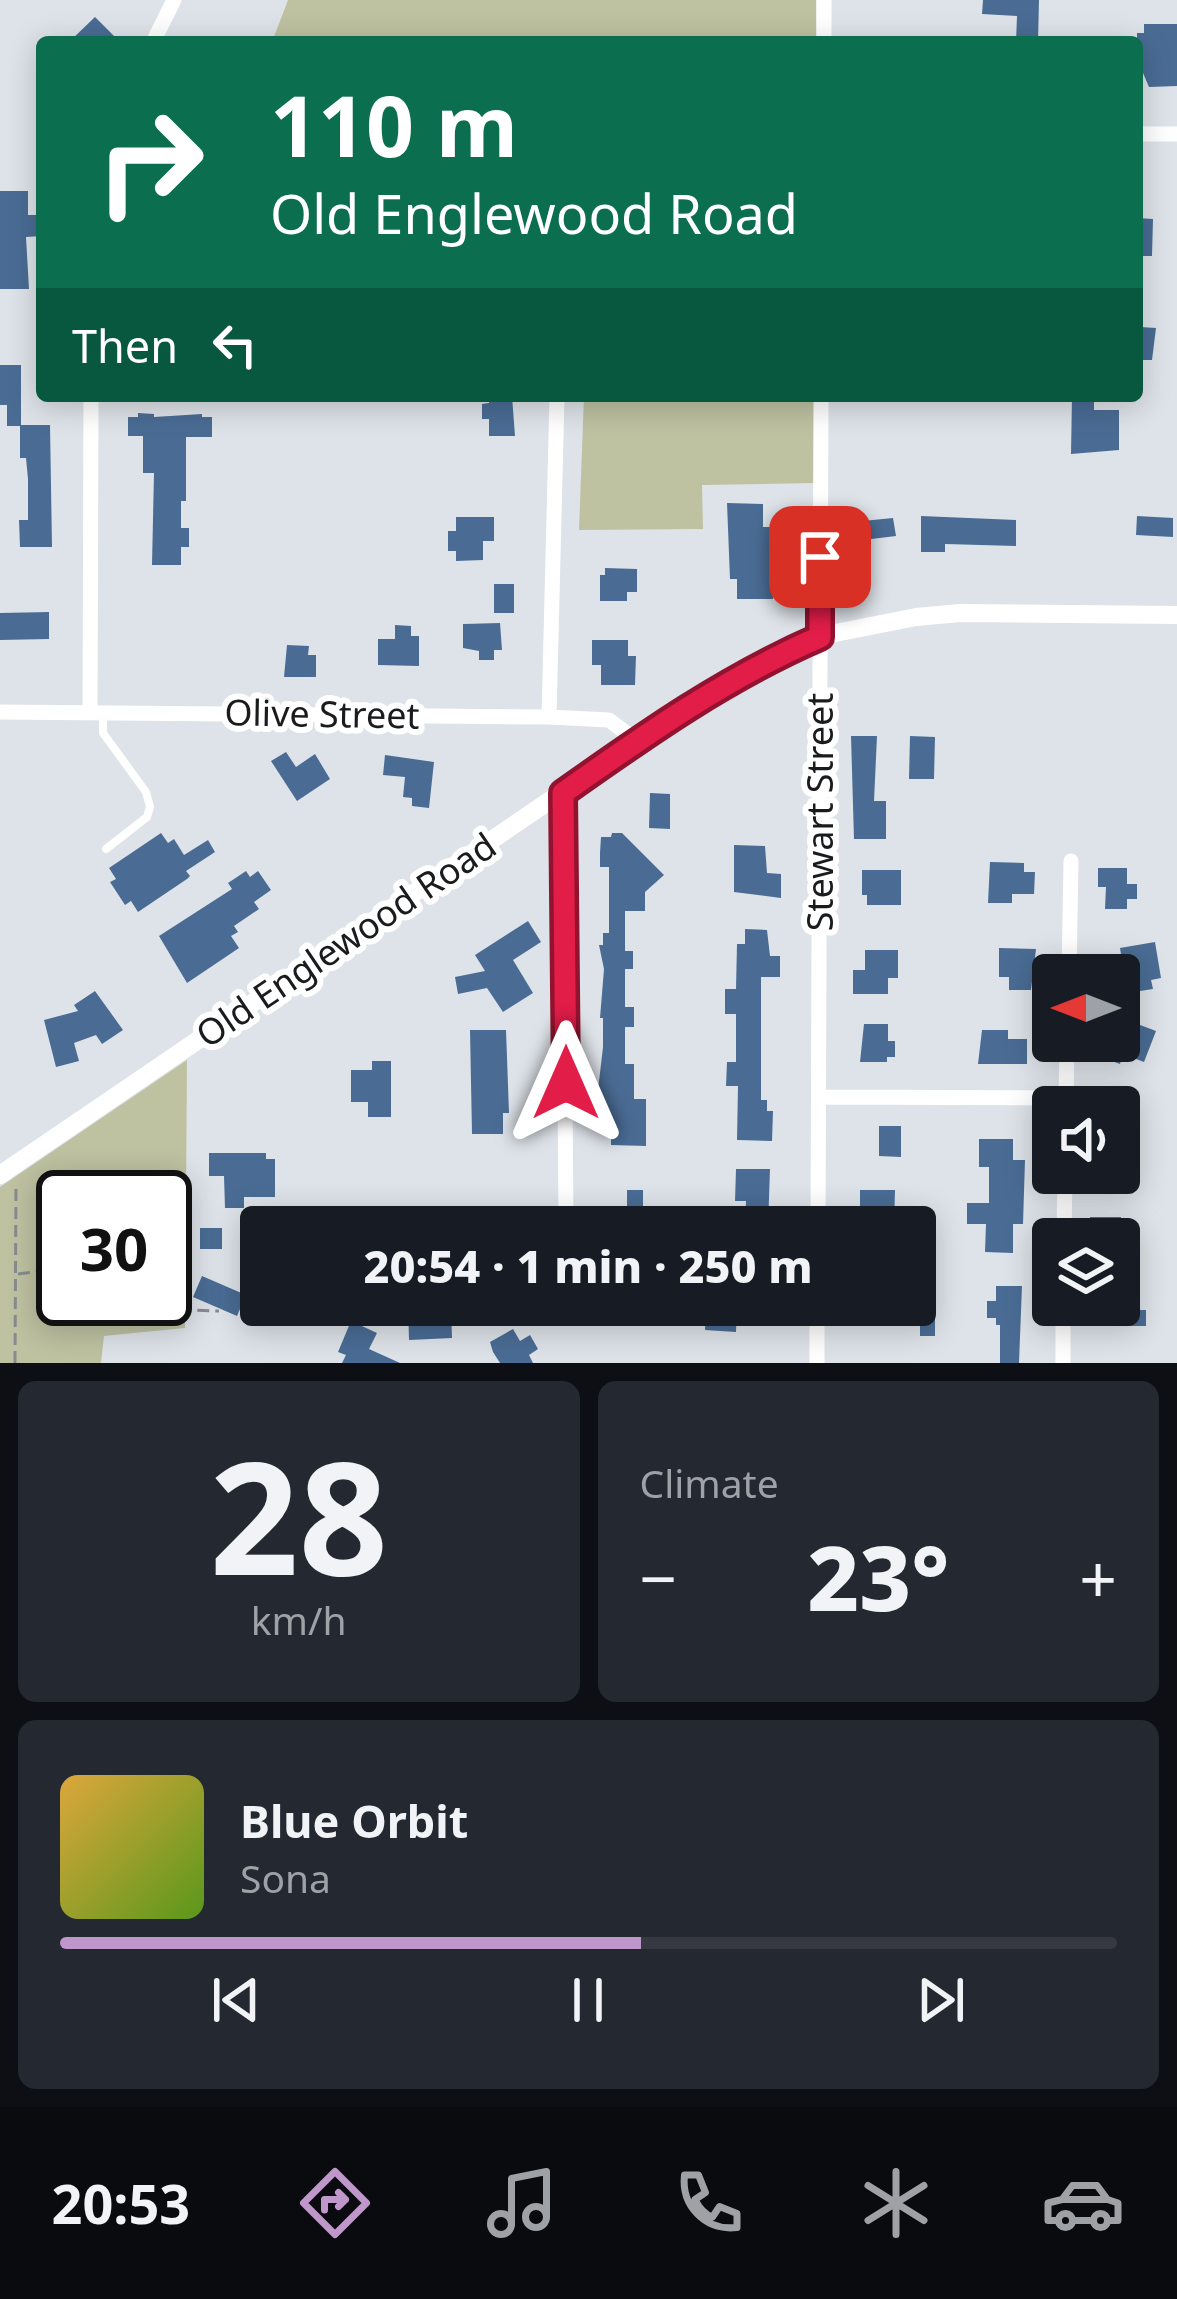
<!DOCTYPE html>
<html lang="en">
<head>
<meta charset="utf-8">
<style>
  body { margin:0; font-family:"Noto Sans",sans-serif; background:#242831; color:#f1f3f6; height:100vh; display:flex; flex-direction:column; font-size:45px; white-space:nowrap }
  * { box-sizing:border-box; margin:0 }
  p { font-size:39px; color:#9ea1a6 }
  .icon { flex:none; width:66px; height:66px; fill:none; stroke:currentColor; stroke-width:2; stroke-linecap:round; stroke-linejoin:round }
  .map { position:relative; height:1363px; overflow:hidden }
  .sheet { display:flex; flex-direction:column; gap:18px; padding:18px; background:#0d0f14; flex:1 }
  .sheet>* { flex:none }
  .banner { position:absolute; left:36px; top:36px; width:1107px; height:366px; border-radius:12px; box-shadow:0 6px 30px #0003; background:#0b6e4f; color:#fff; overflow:hidden }
  .needle { width:78px; rotate:270deg }
  .controls { position:absolute; left:1032px; top:954px; display:grid; gap:24px }
  .controls a { display:grid; place-items:center; width:108px; height:108px; border-radius:12px; background:#171b24; box-shadow:0 6px 30px #0003; font-size:60px }
  .speed { position:absolute; left:36px; top:1170px; display:flex; gap:24px; font-size:60px; font-weight:700; text-align:center }
  .speed>* { display:grid; place-content:center; width:156px; height:156px; border-radius:50%; background:#171b24; box-shadow:0 6px 30px #0003; line-height:1 }
  .speed .limit { border:6px solid #111; border-radius:18px; background:#fff; color:#111 }
  .pin { position:absolute; display:grid; place-items:center; width:102px; height:102px; color:#fff; margin:-51px; border-radius:24px; box-shadow:0 6px 18px #0006 }
  .me { position:absolute; width:132px; margin:-66px; rotate:0deg; stroke-linejoin:round; filter:drop-shadow(0 0 9px #0008) }
  .turn { display:flex; align-items:center; gap:42px; height:252px; padding:0 36px; font-size:54px }
  .turn .icon { width:156px; height:156px; stroke-width:2.5 }
  .turn b { display:block; font-size:84px; line-height:102px }
  .then { display:flex; align-items:center; height:114px; padding:0 36px; background:#0003; gap:24px; font-size:45px }
  .big { font-size:90px; font-weight:800; line-height:1.1 }
  .sheet .tile { flex:1; display:flex; flex-direction:column; justify-content:center; gap:18px; min-width:0; padding:0 42px; border-radius:18px; background:#242831 }
  .sheet .dial { align-items:center; gap:0 }
  .dial b { font-size:156px; line-height:1 }
  .song { display:flex; align-items:center; gap:36px }
  .cover { width:144px; height:144px; border-radius:18px; background:linear-gradient(135deg,hsl(40 70% 55%),hsl(90 70% 35%)) }
  .played { height:12px; border-radius:6px; background:linear-gradient(90deg,#bf97ca 55%,#363941 55%) }
  .keys { display:flex; justify-content:space-around; direction:ltr }
  .heat { display:flex; justify-content:space-between; align-items:center; font-size:66px; direction:ltr }
  .sheet .tiles { flex:1; display:grid; gap:18px; grid-template-columns:1fr 1fr }
  .tile:last-child { grid-column:span 2 }
  .trip { position:absolute; left:240px; top:1206px; width:696px; height:120px; border-radius:12px; background:#171b24; box-shadow:0 6px 30px #0003; font-weight:800; line-height:120px; text-align:center }
  .menu { display:flex; height:192px; justify-content:space-around; align-items:center; background:#090b0e; color:#9ea1a6 }
  .menu .icon { width:84px; height:84px }
  .menu .current { color:#bf97ca }
  .menu b { font-size:54px; color:#f1f3f6 }
  .map>svg:first-child { display:block }
</style>
</head>
<body>
<div class="map">
<svg width="1177" height="1363" viewBox="0 0 1177 1363">
  <rect width="100%" height="100%" fill="#dee3e9"/>
  <path fill="#bec2a1" fill-rule="evenodd" d="M288 0H816V42H272Z
    M584 396H815V483L702 485 703 529 579 530Z
    M187 1060 185 1328 104 1336 101 1363H0V1187ZM63 1197H165V1299H63Z"/>
  <path fill="#4a6c94" d="M983 0H1039L1038 42H1016L1017 16 982 14Z
    M95 17 120 42H69Z
    M1144 24H1177V86L1149 87 1137 59V33H1144Z
    M0 191H28V215H42V236L26 237 29 289H0Z
    M1137 218 1153 219 1152 256H1137Z
    M1140 327 1156 328 1152 360H1137Z
    M0 365H21V425H50L52 547H20L19 520H28V479L26 458H20V426H7V405H0Z
    M489 396H512L515 436H489V419H482V404L489 403Z
    M1072 396H1094V410H1119V450L1071 454Z
    M138 413 154 414V417L202 414V417H212V437H186V501H181V528H189V547H181V565H152L154 473H143V436H128V417H138Z
    M727 503 763 504V527H775L774 548H770L773 599H737V579H730Z
    M921 516 1016 520V546L945 544V552H921Z
    M1137 516 1173 518V537L1136 535Z
    M456 517H494V541H483V560L456 561V551H448V531H456Z
    M893 518 896 536 855 541 853 522Z
    M605 568 637 569V592H627V601H600V575H605Z
    M494 584H514V613H494Z
    M49 612V639L0 640V613Z
    M500 623 502 650H494V660H479V651L463 648V624Z
    M395 625 411 626V636H419V666L378 665V639H395Z
    M592 640H628V656H636L635 685H601V665H592Z
    M287 645 309 646 308 655H316V677H284Z
    M851 736H877L874 801H886V839H854Z
    M910 736 935 737 934 779H909Z
    M286 752 296 767 315 754 330 779 297 801 271 761Z
    M385 755 434 762 429 808 412 806V798L403 797 405 777 383 775Z
    M650 793 670 794V829L649 828Z
    M161 833 168 843 174 839 184 855 208 840 215 852 186 871 190 876 187 879 138 912 131 901 125 905 110 882 116 879 109 868Z
    M612 833H622L664 875 645 892V911H625V951H633V969H625V1007H634V1027H625V1064H634V1099H646V1146L611 1145V1136H605V1116H595L603 1047V1018H600L604 969 599 945H603V933H609V867H600V853L601 837H611Z
    M734 845 765 846 767 873 781 874V898L734 892Z
    M990 862 1024 863V872H1035L1034 894H1012V903H988Z
    M1098 868H1127V884H1137V899H1127V909H1105L1106 887H1098Z
    M862 870H901V905H867V895H862Z
    M246 871 250 877 258 871 271 890 254 902 259 909 234 926 238 932 231 936 239 948 187 983 159 936 232 889 228 883Z
    M528 921 541 942 513 960 533 993 503 1012 487 988 458 994 455 977 485 971 475 955Z
    M745 929 767 930 770 956H780V977H761V1100H767V1111H773L772 1141 737 1140 738 1086H726L727 1062H736V1014H725V989H736L737 944H745Z
    M1155 942 1161 978 1151 980 1153 989 1127 993 1120 948Z
    M999 948 1036 949 1031 990H1009V977H999Z
    M865 950H898V978H888V994H853V970H865Z
    M95 991 123 1030 102 1044 96 1035 74 1043 79 1061 56 1067 44 1020 78 1011 74 1005Z
    M1119 1017 1156 1031 1144 1062 1123 1054 1120 1064 1101 1057 1107 1041H1119Z
    M864 1024H888V1041H895V1057H887V1062H860Z
    M470 1030H506L509 1113H503V1134H472Z
    M982 1030H1008V1039H1027V1064H978Z
    M372 1061H391V1117H368V1102H351V1070H372Z
    M879 1126H901V1157L879 1156Z
    M979 1139H1013V1160H1025L1023 1224H1013V1253L985 1252 986 1224H967V1203H989V1167H979Z
    M209 1153H266V1159H275V1197H244V1208H225L224 1176H209Z
    M736 1169H770L768 1227H745L746 1201H735Z
    M627 1190H643V1227H627Z
    M860 1190H895L894 1227H868V1211H860Z
    M422 1211H507V1227H422Z
    M1090 1217H1121L1120 1239H1089Z
    M200 1228H222V1249H200Z
    M202 1276 246 1295 237 1316 193 1297Z
    M996 1286H1022L1019 1363H1000V1325H996V1318H987V1301H996Z
    M1119 1290H1135V1310H1146V1326H1100V1305H1119Z
    M408 1305H451L452 1338 409 1340Z
    M706 1305H737L736 1332 705 1330Z
    M866 1305 935 1309V1336H920V1324L866 1310Z
    M351 1321 377 1333 369 1349 400 1363H342L346 1355 338 1352Z
    M513 1329 520 1341 530 1335 538 1349 529 1355 533 1363H500L493 1352 490 1342Z"/>
  <g fill="none" stroke-linecap="round" stroke-linejoin="round">
    <path stroke="#888c90" stroke-width="3" stroke-dasharray="12 6" stroke-linecap="butt" d="M18 1274 63 1268
      M164 1299 185 1310 219 1311
      M15 1363 16 1185"/>
    <path stroke="#fff" stroke-width="8" d="M103 712V733L146 792 150 807 147 817 106 849"/>
    <path stroke="#fff" stroke-width="15" d="M153 42 174 0
      M824 42V0
      M1137 134H1177
      M90 711 91 396
      M0 712 549 717 609 720 637 741
      M549 717 557 396
      M563 793 566 1227
      M1069 975 1071 861
      M819 1097 1066 1098
      M1066 1104 1067 1041
      M818 1227 821 396
      M1064 1239 1065 1173
      M817 1363V1305
      M1063 1363V1305"/>
    <path stroke="#fff" stroke-width="18" d="M0 1175 637 741 776 656 820 636 916 617 960 613 1177 615"/>
  </g>
  <g fill="none" stroke-linecap="round" stroke-linejoin="round">
    <g stroke="#92132f" stroke-width="30">
      <path id="route" d="M566 1083 563 793C645 735 727 677 820 637V557"/>
    </g>
    <use href="#route" stroke="#e11d48" stroke-width="21"/>
  </g>
  <g text-anchor="middle" stroke-width="12" stroke-linejoin="round" paint-order="stroke">
    <g font-size="36" fill="#191b1d" stroke="#fff">
      <text transform="translate(322 714) rotate(1)" y="13">Olive Street</text>
      <text transform="translate(820 812) rotate(-90)" y="13">Stewart Street</text>
      <text transform="translate(346 940) rotate(-34)" y="13">Old Englewood Road</text>
    </g>
  </g>
</svg>
<div class="controls">
<a><svg class="needle" viewBox="-14 -14 28 28"><path d="M0-13l5 13h-10z" fill="#e53935"/><path d="M0 13l5-13h-10z" fill="#9ea1a6"/></svg></a>
<a><svg class="icon" aria-label="sound" viewBox="0 0 24 24"><path d="M4 9h4l5-4v14l-5-4H4zM17 9q2 3 0 6"/></svg></a>
<a><svg class="icon" aria-label="layers" viewBox="0 0 24 24"><path d="M12 4l9 5-9 5-9-5zM3 14l9 5 9-5"/></svg></a>
</div>
<div class="speed"><div class="limit">30</div></div>
<div class="pin" style="left:820px;top:557px;background:#d93025"><svg class="icon" aria-label="arrive" viewBox="0 0 24 24"><path d="M6 21V4h12l-3 4 3 4H6"/></svg></div>
<svg class="me" style="left:566px;top:1083px" viewBox="-20 -20 40 40"><path d="M0-17L14 15 0 8-14 15z" fill="#e11d48" stroke="#fff" stroke-width="4"/></svg>
<div class="trip">20:54 · 1 min · 250 m</div>
<div class="banner">
<div class="turn"><svg class="icon" aria-label="right" viewBox="0 0 24 24"><path d="M7 20v-9h11M14 6l5 5-5 5"/></svg><div><b>110 m</b>Old Englewood Road</div></div>
<div class="then">Then<svg class="icon" aria-label="left" viewBox="0 0 24 24"><path d="M17 20v-9H6M10 6l-5 5 5 5"/></svg></div>
</div>
</div>
<section class="sheet">
<div class="tiles">
<div class="tile dial"><b>28</b><p>km/h</p></div>
<div class="tile"><p>Climate</p>
<div class="heat"><a>−</a><b class="big">23°</b><a>+</a></div>
</div>
<div class="tile">
<div class="song"><i class="cover"></i><div><b>Blue Orbit</b><p>Sona</p></div></div>
<div class="played"></div>
<div class="keys"><svg class="icon" aria-label="previous" viewBox="0 0 24 24"><path d="M18 5L8 12l10 7zM5 5v14"/></svg><svg class="icon" aria-label="pause" viewBox="0 0 24 24"><path d="M8 5v14M16 5v14"/></svg><svg class="icon" aria-label="next" viewBox="0 0 24 24"><path d="M6 5l10 7-10 7zM19 5v14"/></svg></div>
</div>
</div>
</section>
<nav class="menu">
<b>20:53</b>
<svg class="icon current" aria-label="directions" viewBox="0 0 24 24"><path d="M12 3l9 9-9 9-9-9zM9 14v-3h6M13 9l2 2-2 2"/></svg>
<svg class="icon" aria-label="music" viewBox="0 0 24 24"><path d="M9 18V5l10-2v13"/><circle cx="6" cy="18" r="3"/><circle cx="16" cy="16" r="3"/></svg>
<svg class="icon" aria-label="phone" viewBox="0 0 24 24"><path d="M5 4h4l2 5-3 2q2 4 5 5l2-3 5 2v4C11 20 4 13 5 4z"/></svg>
<svg class="icon" aria-label="climate" viewBox="0 0 24 24"><path d="M12 3v18M4 7l16 10M4 17L20 7"/></svg>
<svg class="icon" aria-label="car" viewBox="0 0 24 24"><path d="M5 17H2v-5l4-1 3-4h7l3 4 3 1v5h-3M9 17h6M6 11h13"/><circle cx="7" cy="17" r="2"/><circle cx="17" cy="17" r="2"/></svg>
</nav>
</body>
</html>
